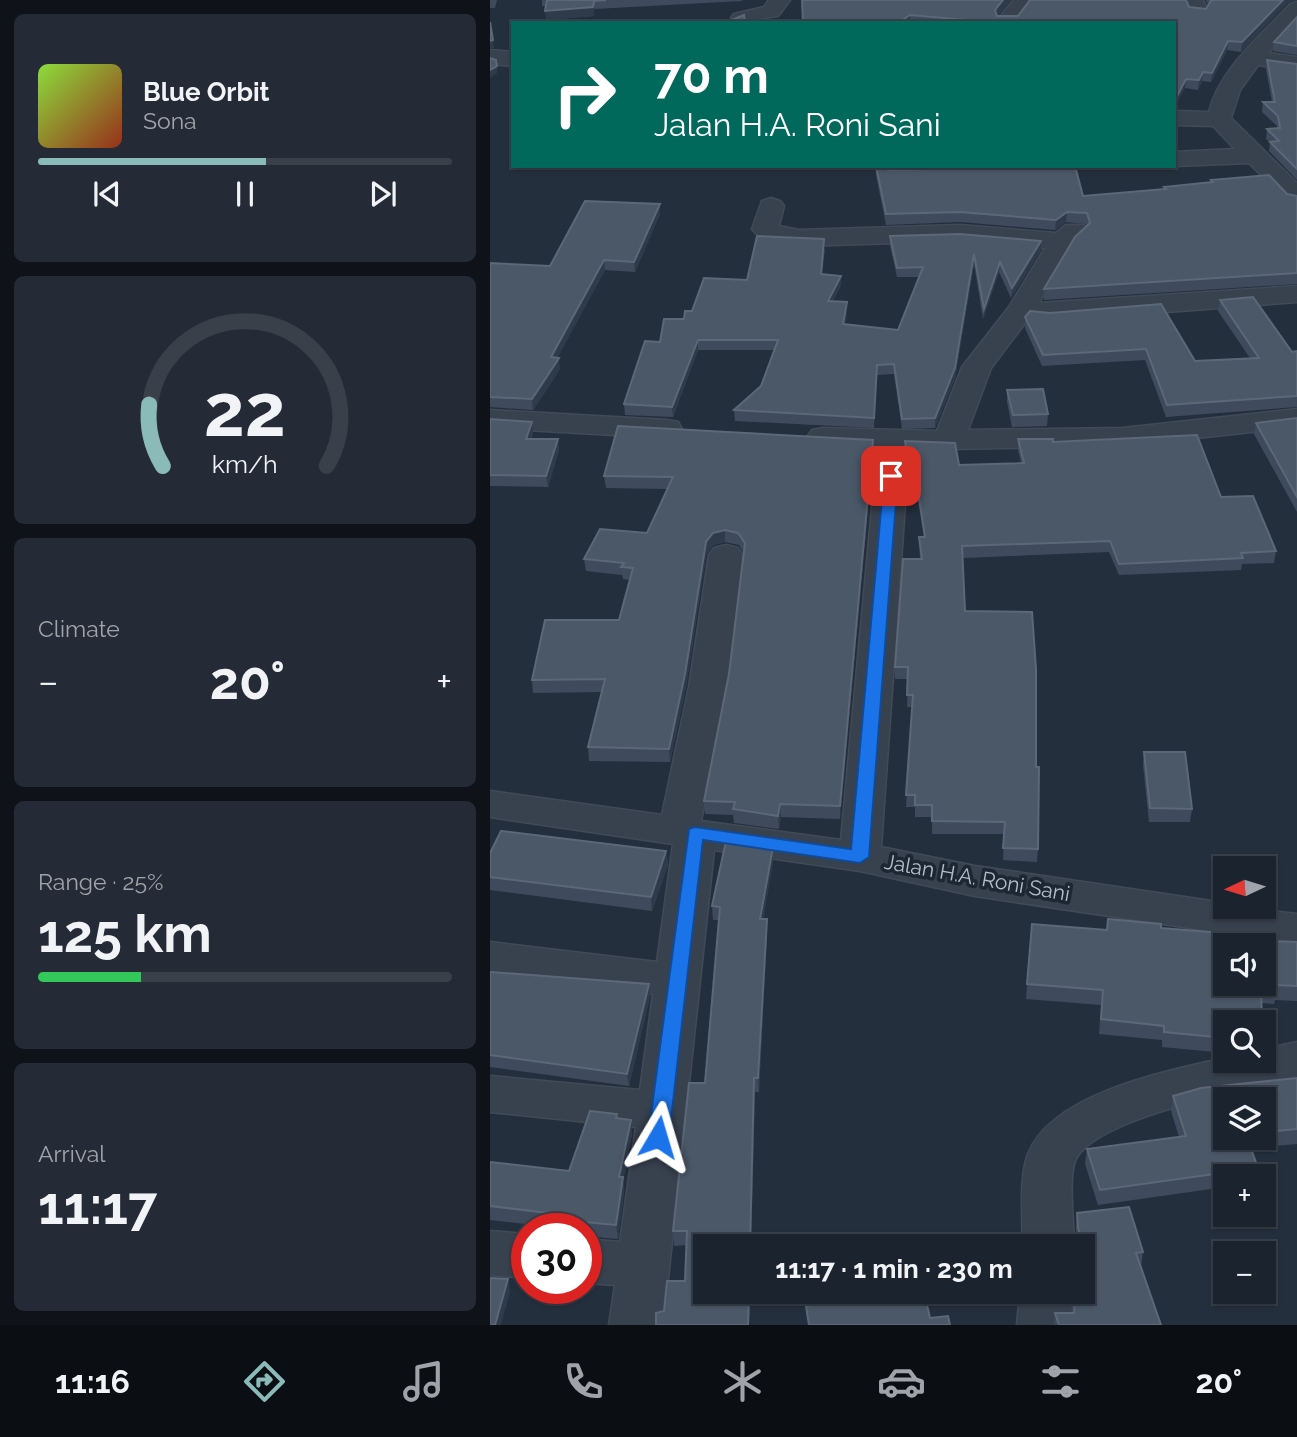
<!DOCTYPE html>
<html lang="en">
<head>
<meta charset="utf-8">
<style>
  body { margin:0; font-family:Raleway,sans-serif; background:#242b36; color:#f1f3f6; height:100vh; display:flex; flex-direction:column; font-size:26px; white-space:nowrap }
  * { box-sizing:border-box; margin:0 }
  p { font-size:23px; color:#a0a4aa }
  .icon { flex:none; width:38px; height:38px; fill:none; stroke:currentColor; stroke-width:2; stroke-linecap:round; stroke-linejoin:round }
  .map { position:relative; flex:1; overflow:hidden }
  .details { display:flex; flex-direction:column; gap:14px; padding:14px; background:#0f1319; width:490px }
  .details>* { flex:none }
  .top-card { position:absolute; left:21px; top:21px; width:665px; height:147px; border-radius:0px; box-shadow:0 2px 5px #0004,0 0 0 2px #39404a; background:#00695c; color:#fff; overflow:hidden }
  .needle { width:46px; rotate:266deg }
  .tools { position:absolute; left:723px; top:856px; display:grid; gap:14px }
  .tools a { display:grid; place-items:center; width:63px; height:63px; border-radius:0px; background:#1b232e; box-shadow:0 2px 5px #0004,0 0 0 2px #39404a; font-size:35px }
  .speed { position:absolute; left:21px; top:1213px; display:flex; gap:14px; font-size:35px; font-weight:700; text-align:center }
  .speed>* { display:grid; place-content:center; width:91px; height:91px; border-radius:50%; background:#1b232e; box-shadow:0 2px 5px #0004,0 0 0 2px #39404a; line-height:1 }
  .speed .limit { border:10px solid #d22; background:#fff; color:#111 }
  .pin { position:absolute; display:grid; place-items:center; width:60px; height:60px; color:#fff; margin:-30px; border-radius:14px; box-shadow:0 4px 10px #0006 }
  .me { position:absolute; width:77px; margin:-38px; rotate:7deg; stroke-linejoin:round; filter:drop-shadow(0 0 5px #0008) }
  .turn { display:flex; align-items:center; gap:24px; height:147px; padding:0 28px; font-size:32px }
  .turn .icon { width:91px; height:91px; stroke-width:2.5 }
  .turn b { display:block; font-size:49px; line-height:60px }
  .big { font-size:52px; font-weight:700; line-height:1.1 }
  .details .card { flex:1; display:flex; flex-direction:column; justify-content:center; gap:10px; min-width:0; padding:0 24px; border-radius:10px; background:#242b36 }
  .details .dial { align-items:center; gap:0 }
  .dial svg { height:182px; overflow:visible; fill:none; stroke:#39404a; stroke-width:7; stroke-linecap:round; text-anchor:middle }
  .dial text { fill:#f1f3f6; stroke:none }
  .song { display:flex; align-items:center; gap:21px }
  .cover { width:84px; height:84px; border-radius:10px; background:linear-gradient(135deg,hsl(90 70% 55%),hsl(10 70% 35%)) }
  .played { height:7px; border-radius:4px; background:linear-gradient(90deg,#8bbbb9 55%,#39404a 55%) }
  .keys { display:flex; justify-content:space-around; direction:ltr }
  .heat { display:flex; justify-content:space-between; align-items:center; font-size:38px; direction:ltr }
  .charge { height:10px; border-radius:5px; background:linear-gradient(90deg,#34c759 25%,#39404a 0) }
  .trip { position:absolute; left:203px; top:1234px; width:402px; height:70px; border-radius:0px; background:#1b232e; box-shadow:0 2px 5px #0004,0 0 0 2px #39404a; font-weight:700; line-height:70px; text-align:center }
  .menu { display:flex; height:112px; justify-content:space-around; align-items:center; background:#0b0e12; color:#a0a4aa }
  .menu .icon { width:49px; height:49px }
  .menu .on { color:#8bbbb9 }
  .menu b { font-size:32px; color:#f1f3f6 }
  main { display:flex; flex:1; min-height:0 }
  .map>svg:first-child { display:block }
</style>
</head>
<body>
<main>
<section class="details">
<div class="card">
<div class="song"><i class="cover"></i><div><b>Blue Orbit</b><p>Sona</p></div></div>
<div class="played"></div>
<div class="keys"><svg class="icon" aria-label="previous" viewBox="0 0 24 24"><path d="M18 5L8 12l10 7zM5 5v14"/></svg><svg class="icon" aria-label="pause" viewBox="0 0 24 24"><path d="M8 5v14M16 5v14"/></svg><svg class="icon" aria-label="next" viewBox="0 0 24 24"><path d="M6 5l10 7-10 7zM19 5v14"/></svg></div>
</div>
<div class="card dial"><svg viewBox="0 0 100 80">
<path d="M14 69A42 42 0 1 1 86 69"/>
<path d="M14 69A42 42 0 0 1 8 42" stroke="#8bbbb9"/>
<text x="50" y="56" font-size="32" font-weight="700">22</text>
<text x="50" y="72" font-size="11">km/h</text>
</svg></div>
<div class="card"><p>Climate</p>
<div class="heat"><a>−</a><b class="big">20°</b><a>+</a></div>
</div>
<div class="card"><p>Range · 25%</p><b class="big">125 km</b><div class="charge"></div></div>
<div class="card"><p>Arrival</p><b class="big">11:17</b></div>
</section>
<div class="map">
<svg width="807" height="1325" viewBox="0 0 807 1325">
  <rect width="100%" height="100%" fill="#242f3e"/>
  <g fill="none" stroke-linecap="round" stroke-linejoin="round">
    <g stroke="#414a57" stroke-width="3">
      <path id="street" d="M279 0H300L288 16 244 22 241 18 244 14 274 7Z
        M524 0H545L526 23H508L507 20Z
        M693 0H713L718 11 715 15H701Z
        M807 2V21L778 53 807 57V71L768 65 750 90 741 118 807 183V205L798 202 759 163 684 166V152L745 149 723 126 684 125V111L719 112C729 69 772 35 800 4Z
        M0 50 23 52V66L0 64Z
        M389 166H551L548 171 539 173 399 177 390 175 387 170Z
        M281 198 290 201 294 206 289 226 309 230 470 225 566 233 576 225H594L598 231 582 246 549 303 807 286V302L559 321 538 319 501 368 478 430 633 428 807 409V427L633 446 402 450 322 444 317 437 322 430 333 428 447 431 472 367 519 307 555 248 470 241 309 246C293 243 272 243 262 229L272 201Z
        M0 410 177 420 188 422 192 429 188 436 177 438 0 428Z
        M401 466 412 469 417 476 391 847 485 866 735 903V906L807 914V944L485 896 370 871 224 850 173 1325H119L125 1285 96 1283V1239L130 1242 146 1127 0 1112V1076L150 1090 163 994 0 974V942L167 962 183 844 0 817V791L172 815 199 687 219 555 224 548 236 545 248 548 253 555 237 687 211 821 351 840 385 476 390 469Z
        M807 1042V1078C763 1088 603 1117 585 1161 578 1180 584 1224 584 1246H532C534 1218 528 1181 538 1154 562 1093 677 1071 735 1058V1060H774V1049Z
        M0 1231 37 1234V1278L0 1275Z
        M530 1292H582L581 1325H527Z"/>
    </g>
    <use href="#street" fill="#38414e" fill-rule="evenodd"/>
  </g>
  <path fill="#3f4b5c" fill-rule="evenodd" d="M0 0H7L5 8H0Z
    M52 0H252V1L104 9V16L56 20V6H52Z
    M521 0 507 16 699 7 716 9 718 5 716 0H807L798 2 751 52 737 50 721 82 712 81 708 90 695 88 684 23H313Z
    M807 17V55L783 51 784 42Z
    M777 60 807 64V180L779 151 780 142 776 139 777 129 787 128V126L772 112 773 102H782L776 69Z
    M386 166 399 170 593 196 674 189V187L721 183V180L807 196V284L554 300V289L597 226 596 224 576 222 565 230 470 222 396 225 386 175Z
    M170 204V214L145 272 115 270 67 358 70 369 43 410 0 407V263L60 266Z
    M400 236 551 241V250L521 298 509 272 493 319 484 264 465 378 445 428 412 429 404 374 387 375 384 428 245 421 244 410 271 386 284 350H208L183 417 135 415 134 404 170 342 202 311 257 280 335 249 332 274 351 276V285L343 301 357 312 355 324 408 330 429 277H407L400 246Z
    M730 300 802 352 807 351V407L676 417 655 360 552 366 535 328V317L705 361 760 358 728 311Z
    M517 390 558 414 557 426 522 427 517 402Z
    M807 418V512L764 434 766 423Z
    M0 419 42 422 43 433 41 439H68L69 450 58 487 0 486Z
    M528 439 563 442 731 497 786 551 784 563 752 564 751 570 629 575 619 552 473 558 475 611 546 767 548 849 547 862 513 860 514 834H442V817H425V807H416L422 707H417L418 679H405V667L430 559 429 537H434L427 495H421L415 452V441L469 465 531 463 528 450Z
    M383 440V452L350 819 291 817 289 829 244 823 243 815 215 814 214 801 239 674 254 553 249 545 235 542 223 545 216 555 196 687 180 762 99 761 98 747 112 692 43 693 42 680 129 620 140 580 133 579 132 575 96 571 94 559 157 533 178 489 116 488 114 476Z
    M654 752 702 809 700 822H659L653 765Z
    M176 851 178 865 162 911 0 890V853Z
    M283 861 273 919 277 933 269 1092H265L261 1246H215V1292H260L259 1325 174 1311 195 1281 197 1245 184 1246 183 1231 215 1083 229 920H223L222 906Z
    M542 924 617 930 671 928 757 940 807 942V1001L785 1000 784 1004 771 1003 735 1022V1053L672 1047V1040L609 1034 611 1005 536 999Z
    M0 972 160 996 139 1086 0 1067Z
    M807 1078V1144L761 1148 768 1168 766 1176H735V1187L608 1205 595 1164 597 1149 689 1137 681 1111 683 1096ZM774 1099V1138H735Z
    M127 1114 128 1119 141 1120 142 1134 133 1180 134 1191 128 1239 96 1236V1228H72L0 1220V1162L79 1171Z
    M587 1213 653 1252 651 1267 671 1325H564L565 1313H584L599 1284 593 1265V1246H588L587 1242 586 1228Z"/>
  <path fill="#2f3b4b" d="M513 0H521L505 18V10Z
    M793 0H807L798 2 751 52 752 42Z
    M104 1V16L56 20 55 11Z
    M420 15V23H408Z
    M3 40 4 48 0 49V41Z
    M738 41 737 50 721 82 722 73Z
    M7 66V73L0 78V70Z
    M713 72 712 81 708 90 709 80Z
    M696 79 695 88 684 109V102Z
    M170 204V214L145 272 144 262Z
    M577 212 576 222 565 230 566 220Z
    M551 241V250L521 298 522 288Z
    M484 254V264L465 378 445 428V418Z
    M114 260 115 270 62 368 61 357Z
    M510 262 509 272 493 319 494 309Z
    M351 276V285L338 311V301Z
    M357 302V312L353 334V324Z
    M208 340V350L183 417 182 407Z
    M69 358 70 369 43 410 42 399Z
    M42 422 43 433 37 450 36 439Z
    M68 439 69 450 58 487 56 476Z
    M383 440V452L350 819V806Z
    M235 530V542L223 545 216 555 196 687 180 762 179 749 216 542 223 533Z
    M290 804 291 817 289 829 288 816Z
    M283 847V861L271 933 270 919Z
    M176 851 178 865 162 911 161 897Z
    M277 919V933L269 1092 268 1078Z
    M159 984 160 996 139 1086 137 1074Z
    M264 1078 265 1092 261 1246H260Z
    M141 1120 142 1134 133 1180 134 1191 128 1239 126 1225 129 1177Z
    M18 1279 20 1292 11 1325H5Z
    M259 1292H260L259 1325H258Z"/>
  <path fill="#4b5868" stroke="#5c6777" stroke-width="2" fill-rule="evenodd" d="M57 0H116L104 1 103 7 55 11Z
    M312 0H513L505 10 507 16H528L540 0H696L699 7 716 9 721 1V0H793L752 42 738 41 722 73 713 72 709 80 696 79 684 102V23H511L420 15 408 23H313Z
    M254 15 255 23H234Z
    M807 17V46L784 42Z
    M0 22 3 40 0 41Z
    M0 58 6 60 7 66 0 70Z
    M777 60 807 64V169L780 142 789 141 777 129 790 128 788 116 773 102H785Z
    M386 166 399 170 585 166 593 196 676 189 674 187 723 182 721 180 779 175 797 194 807 196V273L554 289 585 237 600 223 597 213 577 212 566 220 470 212 396 214Z
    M95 201 170 204 144 262 114 260 61 357 69 358 42 399 0 397V263L60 266Z
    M470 234 551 241 522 288 510 262 494 309 484 254 465 368 445 418 412 419 404 364 387 365 384 418 244 410 271 386 288 340H208L182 407 134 404 155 341 170 342 174 319H194L195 311H202L214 278 257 280 267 236 334 239 331 274 351 276 338 301 357 302 353 324 408 330 433 267 407 268 400 236Z
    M763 297 802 352 807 351V396L677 405 656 349 553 355 535 317 540 311 560 313 671 304 705 361 769 358 730 300Z
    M553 389 558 414 523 415 517 390Z
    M807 418V497L766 423Z
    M0 419 42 422 36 439H68L56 476 0 475Z
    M128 426 383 440 350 806 290 804 288 816 243 809 245 802 214 801 239 674 255 543 248 533 235 530 223 533 216 542 195 674 179 749 98 747 115 679 42 680 55 620H129L143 568 131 567 134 563 94 559 110 529 157 533 183 477 114 476Z
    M707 435 731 497 763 496 786 551 751 553 753 558 629 564 620 541 472 546 475 611 542 612 546 669V767H549L548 849 513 848 515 822 442 821V805H425V795H416L423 695H417L418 667H405L413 559H432L429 537H435L427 484H421L415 441 465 443 469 465 534 463 528 439H563V442Z
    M654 752H695L702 809 660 808Z
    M11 831 176 851 161 897 0 877V853Z
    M236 841 283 847 270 919H277L268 1078H264L260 1246H215V1292H259L258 1325H166V1313L174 1311 177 1281H195L197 1231H183L199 1083H215L230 907 222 906Z
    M618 919 671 924V928L757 935V940L807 942V986L786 985V989L771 988 772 1022H735V1038L674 1032V1026L611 1019 613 990 537 984 542 924 617 930ZM735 945H774V984H735Z
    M0 972 159 984 137 1074 0 1055Z
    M807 1078V1129L774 1132V1099H735V1138H757L768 1168 610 1190 597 1149 696 1136 683 1096 711 1088Z
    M100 1111 127 1114 126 1118 141 1120 129 1177H133L126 1225 94 1222 93 1228H72L76 1215 0 1206V1162L79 1171Z
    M639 1207 653 1252 646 1253 671 1325H569L565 1313H584L585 1292H593V1285L604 1283 588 1228 587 1213Z
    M0 1278 18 1279 5 1325H0Z
    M415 1292H434L440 1318 458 1316 460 1325H319L316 1306Z"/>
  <path fill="#1a73e8" stroke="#114b97" stroke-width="2" d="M401 472 408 476 379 857 370 863 213 840 179 1137 176 1143H161L158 1137 199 829 205 827 361 849 394 476Z"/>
  <g text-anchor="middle" stroke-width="7" stroke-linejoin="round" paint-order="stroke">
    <g font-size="21" fill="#b4bcc9" stroke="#1d2633">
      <text transform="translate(487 878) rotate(10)" y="7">Jalan H.A. Roni Sani</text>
    </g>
  </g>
</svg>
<div class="tools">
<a><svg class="needle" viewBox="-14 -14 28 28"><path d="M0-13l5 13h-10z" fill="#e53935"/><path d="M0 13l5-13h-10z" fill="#a0a4aa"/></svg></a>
<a><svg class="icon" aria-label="sound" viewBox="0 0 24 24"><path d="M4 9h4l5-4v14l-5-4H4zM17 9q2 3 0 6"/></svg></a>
<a><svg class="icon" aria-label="search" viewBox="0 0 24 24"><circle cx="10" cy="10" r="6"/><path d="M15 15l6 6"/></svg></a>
<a><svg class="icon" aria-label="layers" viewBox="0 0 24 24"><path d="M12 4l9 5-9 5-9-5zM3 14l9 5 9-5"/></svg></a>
<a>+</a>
<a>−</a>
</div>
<div class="speed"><div class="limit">30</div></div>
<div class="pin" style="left:401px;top:476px;background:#d93025"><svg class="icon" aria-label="arrive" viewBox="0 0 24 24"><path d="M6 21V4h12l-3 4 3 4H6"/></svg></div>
<svg class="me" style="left:168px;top:1137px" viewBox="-20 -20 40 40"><path d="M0-17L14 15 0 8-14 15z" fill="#1a73e8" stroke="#fff" stroke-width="4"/></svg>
<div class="trip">11:17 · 1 min · 230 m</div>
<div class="top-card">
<div class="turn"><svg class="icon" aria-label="right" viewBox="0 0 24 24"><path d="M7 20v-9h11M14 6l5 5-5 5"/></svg><div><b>70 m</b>Jalan H.A. Roni Sani</div></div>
</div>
</div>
</main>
<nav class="menu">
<b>11:16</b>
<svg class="icon on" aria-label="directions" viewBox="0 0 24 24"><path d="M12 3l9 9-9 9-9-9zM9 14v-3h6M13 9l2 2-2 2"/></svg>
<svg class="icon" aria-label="music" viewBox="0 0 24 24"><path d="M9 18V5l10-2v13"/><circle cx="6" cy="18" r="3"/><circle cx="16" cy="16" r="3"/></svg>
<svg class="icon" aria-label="phone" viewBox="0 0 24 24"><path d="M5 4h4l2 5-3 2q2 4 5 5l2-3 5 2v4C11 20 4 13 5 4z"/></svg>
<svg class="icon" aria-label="climate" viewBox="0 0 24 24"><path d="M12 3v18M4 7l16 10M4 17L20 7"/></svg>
<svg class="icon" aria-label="car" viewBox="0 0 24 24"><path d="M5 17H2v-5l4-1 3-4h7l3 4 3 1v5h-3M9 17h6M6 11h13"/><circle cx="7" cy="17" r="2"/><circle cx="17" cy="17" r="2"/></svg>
<svg class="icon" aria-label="filters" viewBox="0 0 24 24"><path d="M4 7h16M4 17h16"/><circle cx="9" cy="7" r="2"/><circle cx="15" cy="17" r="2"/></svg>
<b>20°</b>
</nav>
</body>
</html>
